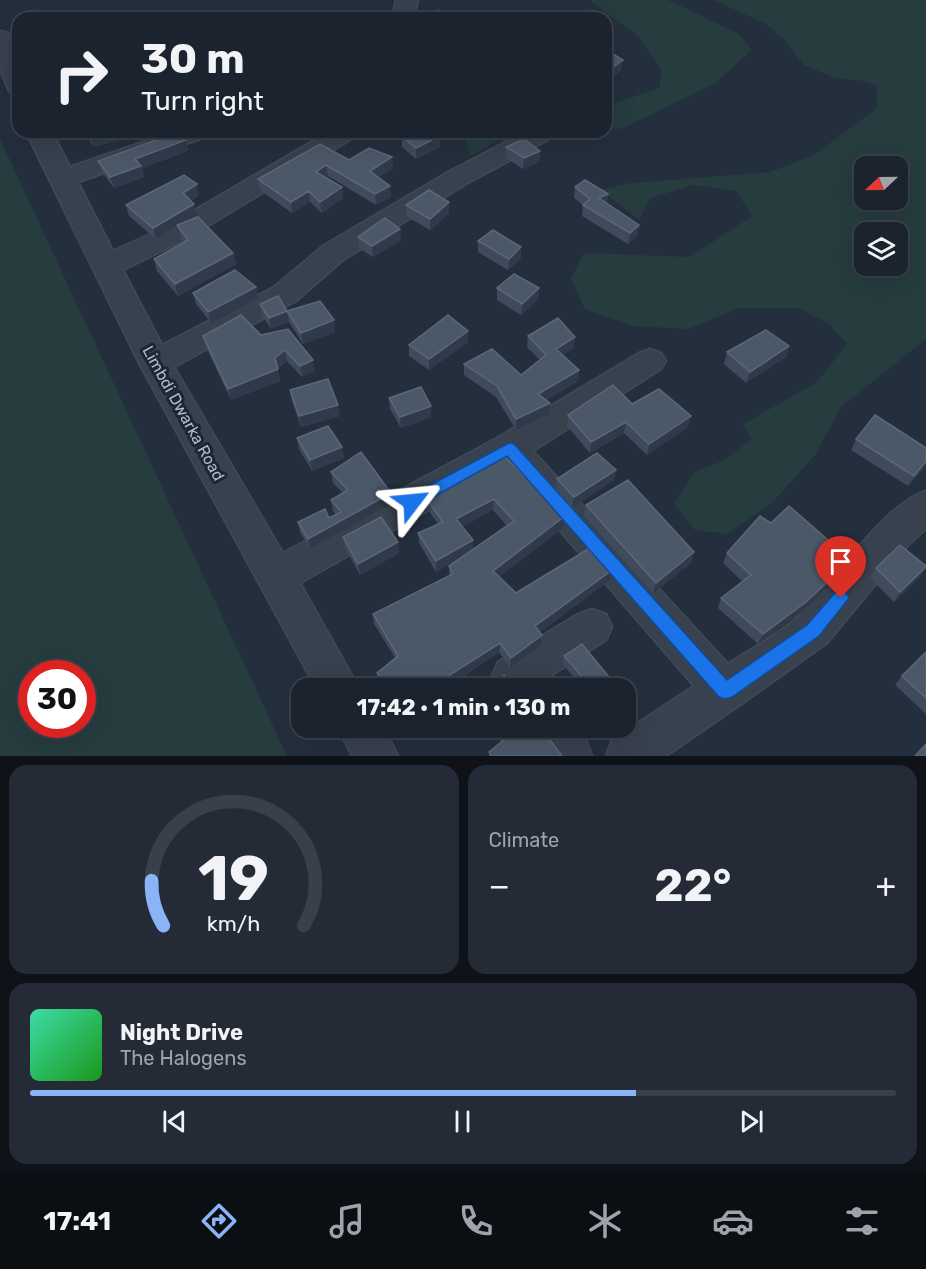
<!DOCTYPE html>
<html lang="en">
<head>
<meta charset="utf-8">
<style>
  body { margin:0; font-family:Rubik,sans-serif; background:#242b36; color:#f1f3f6; height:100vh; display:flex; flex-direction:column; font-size:22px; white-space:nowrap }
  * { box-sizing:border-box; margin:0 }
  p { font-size:20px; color:#a0a4aa }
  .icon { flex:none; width:33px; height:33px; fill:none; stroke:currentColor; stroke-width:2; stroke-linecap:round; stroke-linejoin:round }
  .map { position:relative; height:756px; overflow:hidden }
  .sheet { display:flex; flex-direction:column; gap:9px; padding:9px; background:#0f1319; flex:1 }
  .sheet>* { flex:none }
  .banner { position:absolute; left:12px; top:12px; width:600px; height:126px; border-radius:18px; box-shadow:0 6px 24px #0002,0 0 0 2px #39404a; background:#1b232e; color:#f1f3f6; overflow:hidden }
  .needle { width:39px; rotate:248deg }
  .buttons { position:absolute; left:854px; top:156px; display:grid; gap:12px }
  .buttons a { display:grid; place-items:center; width:54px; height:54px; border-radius:12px; background:#1b232e; box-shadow:0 6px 24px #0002,0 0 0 2px #39404a; font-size:30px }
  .speed { position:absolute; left:18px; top:660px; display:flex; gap:12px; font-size:30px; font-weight:700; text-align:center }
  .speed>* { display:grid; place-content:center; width:78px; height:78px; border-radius:50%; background:#1b232e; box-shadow:0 6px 24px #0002,0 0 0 2px #39404a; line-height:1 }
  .speed .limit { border:9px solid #d22; background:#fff; color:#111 }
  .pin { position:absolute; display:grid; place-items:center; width:51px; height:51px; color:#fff; margin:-62px -26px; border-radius:50% 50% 50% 0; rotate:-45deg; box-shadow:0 0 6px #0007 }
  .pin .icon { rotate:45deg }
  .me { position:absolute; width:66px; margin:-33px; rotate:61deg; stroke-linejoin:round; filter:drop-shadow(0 0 4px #0008) }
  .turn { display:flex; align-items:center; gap:21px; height:126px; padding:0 30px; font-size:27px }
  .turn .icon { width:78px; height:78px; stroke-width:2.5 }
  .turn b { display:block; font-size:42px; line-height:51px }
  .big { font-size:45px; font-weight:700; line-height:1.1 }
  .sheet .tile { flex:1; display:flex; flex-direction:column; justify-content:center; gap:9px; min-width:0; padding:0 21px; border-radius:18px; background:#242b36 }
  .sheet .dial { align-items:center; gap:0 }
  .dial svg { height:156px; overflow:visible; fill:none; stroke:#39404a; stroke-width:7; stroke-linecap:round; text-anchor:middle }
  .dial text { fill:#f1f3f6; stroke:none }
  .song { display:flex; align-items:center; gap:18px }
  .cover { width:72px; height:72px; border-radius:9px; background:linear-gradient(135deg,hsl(160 70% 55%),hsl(120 70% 35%)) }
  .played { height:6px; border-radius:3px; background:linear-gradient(90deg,#8ab4f8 70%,#39404a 70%) }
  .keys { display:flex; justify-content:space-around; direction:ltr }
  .heat { display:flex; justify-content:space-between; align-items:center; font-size:33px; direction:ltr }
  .sheet .tiles { flex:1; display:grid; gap:9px; grid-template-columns:1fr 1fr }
  .tile:last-child { grid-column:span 2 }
  .trip { position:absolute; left:291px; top:678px; width:345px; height:60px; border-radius:18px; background:#1b232e; box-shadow:0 6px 24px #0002,0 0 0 2px #39404a; font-weight:700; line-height:60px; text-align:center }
  .menu { display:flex; height:96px; justify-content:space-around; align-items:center; background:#0b0e12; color:#a0a4aa }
  .menu .icon { width:42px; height:42px }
  .menu .on { color:#8ab4f8 }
  .menu b { font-size:27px; color:#f1f3f6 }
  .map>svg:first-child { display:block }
</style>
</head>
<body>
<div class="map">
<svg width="926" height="756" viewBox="0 0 926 756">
  <rect width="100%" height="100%" fill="#242f3e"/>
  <path fill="#263c3f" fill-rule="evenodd" d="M589 0H668L739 34 752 50 714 84 621 129 606 128V106L660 88 661 69 639 37Z
    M714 0H926V339L841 407 815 455 772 503 727 534 695 530 674 504 694 472 723 461 752 439 743 424 817 382 847 344 828 323 797 308H739L688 329 632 326 585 309 571 279 584 253 690 257 752 216 736 191 693 185 650 198 639 220 601 190 630 183 770 172 814 155 877 108V86L863 81 835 78 804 65 784 39 764 23ZM864 166H897V200H864ZM864 232H897V266H864Z
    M464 132H514L470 156Z
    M0 139 287 756H0ZM32 674H82V724H32Z"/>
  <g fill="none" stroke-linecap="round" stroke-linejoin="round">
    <g stroke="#414a57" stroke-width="3">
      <path id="minor" d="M396 0H418L414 18H392Z
        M0 31 8 33 18 55V93L9 91 0 69Z
        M26 132H52L70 167 172 132H210L206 137 78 182 113 251 166 227 328 132H359L355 137 186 239 123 270 162 345 274 287 323 246 448 172 525 132H557L553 137 466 184 343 260 296 301 174 367 283 553 497 438 639 353 650 349 661 353 666 361 661 369 533 451 728 664C749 650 783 632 800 615 835 581 881 506 926 491V529L908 545 827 643 740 705 666 756H606L612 740 694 686 505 467 300 583 359 688H316L139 363Z
        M592 609 606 614 612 627 606 640 541 682 543 688H497L492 676 498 662 578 614Z
        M338 728H384L398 756H352Z
        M528 728H576L586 740 592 756H543Z"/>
    </g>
    <use href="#minor" fill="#38414e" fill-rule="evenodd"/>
  </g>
  <path fill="#3f4b5c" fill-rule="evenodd" d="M83 132H117L119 140 94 147Z
    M402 136 440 147 416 159 402 147Z
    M186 140 188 151 142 168 144 177 114 188 102 172 98 161Z
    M506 147 540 151 539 162 523 169 506 158Z
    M349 160 393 168 378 177 391 197 376 205 328 176 325 177 342 187 343 198 322 213 310 202 292 213 260 190 258 179Z
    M575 187 608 194 607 204 639 225 637 236 628 244 582 216 583 205 574 198Z
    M199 195 191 201 197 215 187 221 233 253 236 264 178 296 157 271 154 259 184 242 180 236 178 227 156 239 129 216 126 205Z
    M406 205 449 213 430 230 406 216Z
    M358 237 401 240 373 257 359 248Z
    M478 241 521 247V258L508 270 478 252Z
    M256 287 258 298 211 323 196 304 193 293Z
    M497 288H539L538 299 521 315 497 300Z
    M260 304 287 311 334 320 335 332 303 344 289 322 271 329 262 315Z
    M288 329 315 371 302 377 287 361 277 369 280 381 231 400 206 347 203 336 261 335Z
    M468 331V342L429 370 409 356V345Z
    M528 336 574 348 563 355 579 370 578 381 546 400 550 403 549 414 516 430 496 397 464 375V364L521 375 540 360 527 347Z
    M789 346 786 357 746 383 724 364 727 352Z
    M290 390 340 416 301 427 292 401Z
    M389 398 431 406V417L401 428 390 409Z
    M632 404 688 427 647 455 624 433 590 453 567 426 568 415Z
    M297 438 342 447 344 458 312 471 299 449Z
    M856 439 926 448V466L908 486 851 450Z
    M502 454 565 516 564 527 499 577 516 593 610 580 540 632 542 635 541 645 510 668 499 652 452 684 454 688H382L379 683 377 673 395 658 374 624 373 614 449 576V566L458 559 436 572 419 543 418 533 438 524 424 504 423 494ZM493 510 507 526 473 549V540L462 526Z
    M616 470 614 480 572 508 556 490 557 479Z
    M331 472 391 493V504L310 549 300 532 298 522 329 518 336 515 333 511 331 500 343 493 333 483Z
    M586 505 694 552 691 563 653 593 584 516Z
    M343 537 398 542 399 553 360 575 345 548Z
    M727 553 846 570 802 612 758 644 718 608 721 598 743 582 723 563Z
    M876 568 920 577 894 602 870 578Z
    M926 652V714L895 685 902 676Z
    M564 656 618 688H583L563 665Z
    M407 728H431L416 741Z
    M492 728H541L562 756H489V752L501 742Z
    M592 728H620L601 740Z"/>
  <path fill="#2f3b4b" d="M623 60 621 71 606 82V72Z
    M106 132H117L119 140 94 147 90 137Z
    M440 136V147L416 159V148Z
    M186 140 188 151 142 168 144 177 114 188 110 177 135 159Z
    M540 151 539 162 523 169 524 158Z
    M392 157 393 168 371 182 370 171Z
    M326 165 328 176 317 183 316 172Z
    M197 184 199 195 186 204 183 193Z
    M390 186 391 197 376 205 375 194Z
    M342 187 343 198 322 213 320 202Z
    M309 191 310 202 292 213 291 202Z
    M608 194 607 205 599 198Z
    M449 202V213L430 230V219Z
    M194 204 197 215 156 239 153 228Z
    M639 225 637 236 628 244 630 233Z
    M400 229 401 240 373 257 372 246Z
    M521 247V258L508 270 509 259Z
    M233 253 236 264 178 296 175 284Z
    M256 287 258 298 211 323 208 312Z
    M539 288 538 299 521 315 522 304Z
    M287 311 289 322 271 329 269 318Z
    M334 320 335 332 303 344 301 333Z
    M468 331V342L429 370V359Z
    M575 337 574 348 555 360 556 349Z
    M789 346 786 357 746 383 750 372Z
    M285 350 287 361 277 369 275 358Z
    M313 360 315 371 302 377 300 366Z
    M278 369 280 381 231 400 228 389Z
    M579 370 578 381 537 405 538 394Z
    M550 403 549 414 516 430V419Z
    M338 405 340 416 301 427 299 416Z
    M431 406V417L401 428 400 417Z
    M691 416 688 427 647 455 649 444Z
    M626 422 624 433 590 453 591 442Z
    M342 447 344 458 312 471 310 460Z
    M926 461V466L908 486 914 476Z
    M616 470 614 480 572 508 574 497Z
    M391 493V504L310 549 308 539Z
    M494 499 493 510 457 530 456 519Z
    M565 516 564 527 493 582V571Z
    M473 540V551L436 572V561Z
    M398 542 399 553 360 575 358 564Z
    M694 552 691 563 653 593 656 583Z
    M851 560 846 570 802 612 758 644 763 634Z
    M926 568 920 577 894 602 900 592Z
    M612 570 610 580 534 636 535 626Z
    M542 635 541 645 510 668 511 658Z
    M500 643 499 652 448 686V676Z
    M635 709 633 719 626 724V716Z
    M420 728H431L416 741 415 732Z
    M608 728H620L601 740 603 731Z"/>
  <path fill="#4b5868" stroke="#5c6777" stroke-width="1.5" d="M438 10 451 18H430L426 16Z
    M606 50 623 60 606 72Z
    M87 132H106L90 137Z
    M178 132 186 140 135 159 141 166 110 177 98 161Z
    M409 132H433L440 136 416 148 402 136Z
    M524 139 540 151 524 158 506 147Z
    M320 144 349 160 369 148 392 157 370 171 390 186 375 194 326 165 316 172 342 187 320 202 309 191 291 202 258 179Z
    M184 175 197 184 183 193 194 204 153 228 126 205Z
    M585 180 608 194 599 198 639 225 630 233 583 205 590 199 575 187Z
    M429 190 449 202 430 219 406 205Z
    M198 217 233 253 175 284 154 259 188 240 177 225Z
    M385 218 400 229 372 246 358 237Z
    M493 230 521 247 509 259 478 241Z
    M235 270 256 287 208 312 193 293Z
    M514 274 539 288 522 304 497 288Z
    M278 296 287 311 320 301 334 320 301 333 287 311 269 318 260 304Z
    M241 315 261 335 288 329 313 360 300 366 285 350 275 358 278 369 228 389 203 336Z
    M448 315 468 331 429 359 409 345Z
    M558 318 575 337 556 349 579 370 538 394 550 403 516 419 497 386 464 364 492 349 521 375 546 355 528 336Z
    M766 330 789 346 750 372 727 352Z
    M328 379 338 405 299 416 290 390Z
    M613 385 632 404 659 389 691 416 649 444 626 422 591 442 568 415Z
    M421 387 431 406 400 417 389 398Z
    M875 415 926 448V461L914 476 856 439Z
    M328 426 342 447 310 460 297 438Z
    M361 452 391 493 308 539 298 522 325 509 329 518 341 512 331 500 348 490 331 472Z
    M597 453 616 470 574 497 557 479Z
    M502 454 565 516 493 571 516 593 593 546 612 570 535 626 542 635 511 658 500 643 448 676 454 688H387L377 673 398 656 373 614 453 574 449 566 514 521 494 499 456 519 473 540 436 561 418 533 443 522 423 494Z
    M628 480 694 552 656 583 586 505Z
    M789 506 851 560 806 602 763 634 721 598 751 575 727 553 760 516 771 523Z
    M381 517 398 542 358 564 343 537Z
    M900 545 926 566V567L900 592 876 568Z
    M582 644 618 688H586L590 686 564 656Z
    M926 652V698L902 676Z
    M504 675 514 688H489Z
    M626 697 635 709 626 716Z
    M412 728H420L415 732Z
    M498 728H541L562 756H491L489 752 505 739Z
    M601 728H608L603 731Z
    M926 744V756H915Z"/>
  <path fill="#1a73e8" stroke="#114b97" stroke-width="1.5" d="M509 443 514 444 727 680 807 625 835 593 841 591 846 593 849 598 819 636 732 697 725 699 719 697 507 456 417 506 412 508 406 506 404 502 406 498Z"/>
  <g text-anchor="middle" stroke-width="6" stroke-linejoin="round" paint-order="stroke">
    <g font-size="16" fill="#b4bcc9" stroke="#1d2633">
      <text transform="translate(184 413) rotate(61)" y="6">Limbdi Dwarka Road</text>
    </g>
  </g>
</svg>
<div class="buttons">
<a><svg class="needle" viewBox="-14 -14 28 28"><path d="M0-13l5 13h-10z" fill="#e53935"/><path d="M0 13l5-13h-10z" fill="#a0a4aa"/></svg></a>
<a><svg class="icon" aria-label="layers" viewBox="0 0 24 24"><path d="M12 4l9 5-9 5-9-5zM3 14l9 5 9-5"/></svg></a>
</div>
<div class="speed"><div class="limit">30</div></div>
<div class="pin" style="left:841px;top:598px;background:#d93025"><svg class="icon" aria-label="arrive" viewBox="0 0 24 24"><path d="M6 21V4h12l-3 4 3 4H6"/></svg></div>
<svg class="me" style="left:412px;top:502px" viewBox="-20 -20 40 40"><path d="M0-17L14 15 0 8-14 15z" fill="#1a73e8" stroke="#fff" stroke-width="4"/></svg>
<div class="trip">17:42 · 1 min · 130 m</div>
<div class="banner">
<div class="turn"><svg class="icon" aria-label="right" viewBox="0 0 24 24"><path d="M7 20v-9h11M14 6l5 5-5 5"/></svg><div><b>30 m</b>Turn right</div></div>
</div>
</div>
<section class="sheet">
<div class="tiles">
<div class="tile dial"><svg viewBox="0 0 100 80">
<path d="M14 69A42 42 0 1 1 86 69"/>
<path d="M14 69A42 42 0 0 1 8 46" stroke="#8ab4f8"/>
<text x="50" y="56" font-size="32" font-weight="700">19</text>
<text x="50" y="72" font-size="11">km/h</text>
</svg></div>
<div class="tile"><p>Climate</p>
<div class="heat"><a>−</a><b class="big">22°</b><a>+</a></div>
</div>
<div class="tile">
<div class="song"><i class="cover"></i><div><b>Night Drive</b><p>The Halogens</p></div></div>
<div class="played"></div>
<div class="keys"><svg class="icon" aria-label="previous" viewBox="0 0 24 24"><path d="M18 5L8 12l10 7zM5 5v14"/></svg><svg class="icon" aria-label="pause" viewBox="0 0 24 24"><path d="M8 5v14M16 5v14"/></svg><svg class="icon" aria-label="next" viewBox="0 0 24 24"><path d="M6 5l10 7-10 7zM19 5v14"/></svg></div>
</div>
</div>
</section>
<nav class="menu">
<b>17:41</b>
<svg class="icon on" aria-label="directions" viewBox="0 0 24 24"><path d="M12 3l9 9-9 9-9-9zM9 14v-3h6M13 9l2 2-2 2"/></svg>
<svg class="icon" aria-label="music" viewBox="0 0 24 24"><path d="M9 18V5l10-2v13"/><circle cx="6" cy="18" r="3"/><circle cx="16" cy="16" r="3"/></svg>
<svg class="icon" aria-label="phone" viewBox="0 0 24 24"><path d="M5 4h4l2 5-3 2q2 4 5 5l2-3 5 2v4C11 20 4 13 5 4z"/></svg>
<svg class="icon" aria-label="climate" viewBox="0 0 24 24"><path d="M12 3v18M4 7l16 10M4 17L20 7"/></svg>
<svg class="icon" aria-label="car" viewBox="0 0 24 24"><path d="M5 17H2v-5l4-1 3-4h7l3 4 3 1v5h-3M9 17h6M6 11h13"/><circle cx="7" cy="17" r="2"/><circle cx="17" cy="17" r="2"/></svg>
<svg class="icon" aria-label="filters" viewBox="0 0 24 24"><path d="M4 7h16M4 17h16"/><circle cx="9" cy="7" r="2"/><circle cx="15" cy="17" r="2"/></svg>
</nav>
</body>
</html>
